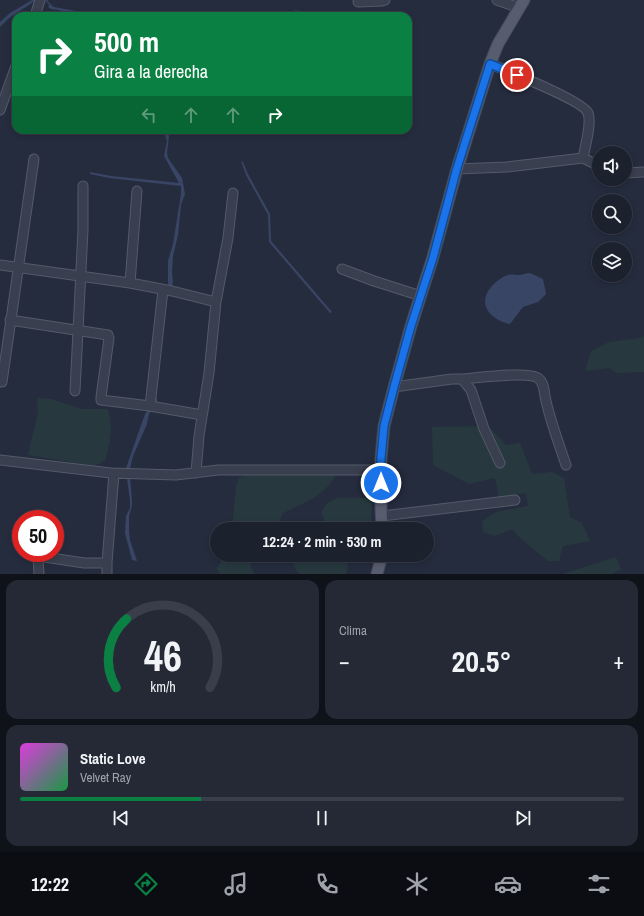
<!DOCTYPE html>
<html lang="es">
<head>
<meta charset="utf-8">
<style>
  body { margin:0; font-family:"Archivo Narrow",sans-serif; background:#252936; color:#f1f3f6; height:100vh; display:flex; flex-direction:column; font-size:15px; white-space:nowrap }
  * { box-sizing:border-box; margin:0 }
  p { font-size:13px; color:#a0a3aa }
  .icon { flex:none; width:22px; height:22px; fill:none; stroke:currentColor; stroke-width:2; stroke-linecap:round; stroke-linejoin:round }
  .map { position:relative; height:574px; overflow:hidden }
  .side { display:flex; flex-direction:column; gap:6px; padding:6px; background:#0f1219; flex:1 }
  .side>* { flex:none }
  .hud { position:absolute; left:12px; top:12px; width:400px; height:122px; border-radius:12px; box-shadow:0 2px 6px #0003,0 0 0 1px #3a3e4a; background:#0b8043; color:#fff; overflow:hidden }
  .buttons { position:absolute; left:592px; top:146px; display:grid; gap:8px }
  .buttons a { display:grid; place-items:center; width:40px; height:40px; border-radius:50%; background:#1c212e; box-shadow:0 2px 6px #0003,0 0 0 1px #3a3e4a; font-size:20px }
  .speed { position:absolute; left:12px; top:510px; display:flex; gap:8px; font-size:20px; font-weight:700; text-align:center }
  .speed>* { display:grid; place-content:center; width:52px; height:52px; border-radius:50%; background:#1c212e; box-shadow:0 2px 6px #0003,0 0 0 1px #3a3e4a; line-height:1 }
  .speed .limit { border:6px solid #d22; background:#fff; color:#111 }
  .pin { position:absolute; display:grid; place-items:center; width:34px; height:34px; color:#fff; margin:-17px; border:2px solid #fff; border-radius:50%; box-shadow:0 1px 4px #0007 }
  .me { position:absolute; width:44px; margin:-22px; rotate:0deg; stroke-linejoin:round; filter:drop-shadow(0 0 3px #0008) }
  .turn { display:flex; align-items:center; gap:14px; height:84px; padding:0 16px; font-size:18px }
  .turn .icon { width:52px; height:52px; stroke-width:2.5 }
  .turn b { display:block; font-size:28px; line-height:34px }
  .lanes { display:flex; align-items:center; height:38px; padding:0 16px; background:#0003; justify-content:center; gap:20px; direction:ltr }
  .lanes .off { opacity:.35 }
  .big { font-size:30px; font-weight:800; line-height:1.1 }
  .side .card { flex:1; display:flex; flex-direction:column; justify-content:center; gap:6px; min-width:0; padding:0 14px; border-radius:12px; background:#252936 }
  .side .dial { align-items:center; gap:0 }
  .dial svg { height:104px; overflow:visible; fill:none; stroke:#3a3e4a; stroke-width:7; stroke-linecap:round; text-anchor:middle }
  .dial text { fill:#f1f3f6; stroke:none }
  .song { display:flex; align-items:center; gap:12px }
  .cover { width:48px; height:48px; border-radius:6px; background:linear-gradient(135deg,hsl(300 70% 55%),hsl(140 70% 35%)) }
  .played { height:4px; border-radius:2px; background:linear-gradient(90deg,#0b8043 30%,#3a3e4a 30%) }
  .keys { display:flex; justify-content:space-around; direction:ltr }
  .heat { display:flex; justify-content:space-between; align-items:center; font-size:22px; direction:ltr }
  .side .tiles { flex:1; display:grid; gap:6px; grid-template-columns:1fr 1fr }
  .card:last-child { grid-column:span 2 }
  .trip { position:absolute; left:210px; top:522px; width:224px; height:40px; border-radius:20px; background:#1c212e; box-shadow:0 2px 6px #0003,0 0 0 1px #3a3e4a; font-weight:800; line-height:40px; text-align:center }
  .tabs { display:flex; height:64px; justify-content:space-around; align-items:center; background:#0b0d12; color:#a0a3aa }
  .tabs .icon { width:28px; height:28px }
  .tabs .on { color:#0b8043 }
  .tabs b { font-size:18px; color:#f1f3f6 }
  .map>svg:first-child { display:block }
</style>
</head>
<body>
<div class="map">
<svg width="644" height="574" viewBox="0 0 644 574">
  <rect width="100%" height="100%" fill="#252c3e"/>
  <path fill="#27393f" d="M294 9 323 16H292Z
    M644 336V372L616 373 609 368 585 371 591 351 609 342 639 338Z
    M37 398 51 399 82 409H108C113 429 111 440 105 460L95 466 28 455 38 412Z
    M488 426 506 445 520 443 532 474 552 472 564 478 570 517 582 523 590 541 563 546 559 561H548L519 537 512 529 495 536 483 532 482 521 496 512 528 506 526 493 499 497 495 478 469 484 433 465 432 427Z
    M336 474C326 496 303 503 283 513L279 523 271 529H232L236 486 239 478 247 475H257Z
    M337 498H372L371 529H337V526L325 522 321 512 326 504Z
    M225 555H251V567L254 574H219L217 568Z
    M265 555H350L346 574H299L293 565 295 556Z
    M616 557 621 570 612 574H563Z"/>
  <path fill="#394565" d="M32 0H36L8 19 0 27V22L10 13Z
    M50 4 54 7 87 13 95 16 51 9 48 7Z
    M163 130 168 131 169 136 167 153 168 158 182 178 185 194 181 205 178 235 173 256 172 273 173 281 172 287 168 286V261L173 244 181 194V186L109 178 90 174V172L111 176 179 183 164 156 167 141Z
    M241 161 243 162 248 174 270 214 271 241 332 312 330 313 269 242 268 215 246 175Z
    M530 273 543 279 546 294 538 302 523 307 510 324C488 319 475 301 495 283 498 280 504 276 508 275 511 274 515 275 518 275 522 275 526 273 530 273Z
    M154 397 157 398V404L154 410 151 411 149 414 147 424 133 456 130 468H126L145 414 147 411 153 407Z
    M127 478H130L132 500V506L129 516V530L130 540 137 561 132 560 125 533 126 516 130 508V501Z"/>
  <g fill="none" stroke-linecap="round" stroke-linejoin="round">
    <path stroke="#394565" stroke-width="1.5" d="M46 0 51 6"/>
    <g stroke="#545a69" stroke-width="11">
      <path id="minor" d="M497 0 519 8
        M358 2 382 1 385 0
        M35 16 40 0
        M490 64C505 70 584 101 588 113 592 124 585 146 583 158
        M0 110 16 66
        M457 169 507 167 583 158 599 166
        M625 173 644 172
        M0 265 130 283 172 291 216 302
        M342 269 374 281 421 296
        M130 283 137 191
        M10 320 108 335 109 338 101 397V400L150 406 163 290
        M462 379C476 378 528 371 538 378 545 383 544 394 546 401 551 423 559 444 566 465
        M2 382 34 159
        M394 387 452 379H462L471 390 484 429 500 463
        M75 391 83 230V186
        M150 406 202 415
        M0 460 111 473 176 475 218 470H381
        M196 473 199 436 209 373 216 302 228 238 233 193
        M382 516 515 500
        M39 574 38 556 84 563H107
        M107 574V563L114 473"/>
    </g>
    <g stroke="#424857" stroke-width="13">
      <path id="major" d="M382 529 381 509V458L384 426 394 387 411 326 433 257 457 169 490 64 498 44 524 0
        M377 574 382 555"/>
    </g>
    <use href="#minor" stroke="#393f4e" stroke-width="9"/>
    <use href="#major" stroke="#575d6e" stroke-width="11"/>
  </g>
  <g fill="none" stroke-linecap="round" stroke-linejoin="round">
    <g stroke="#114b97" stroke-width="10">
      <path id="route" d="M381 483V458L384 426 394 387 411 326 433 258 457 168 490 64 517 75"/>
    </g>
    <use href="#route" stroke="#1a73e8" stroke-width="7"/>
  </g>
</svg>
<div class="buttons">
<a><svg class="icon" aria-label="sound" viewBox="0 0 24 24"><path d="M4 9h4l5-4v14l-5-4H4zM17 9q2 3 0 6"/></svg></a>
<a><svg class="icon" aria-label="search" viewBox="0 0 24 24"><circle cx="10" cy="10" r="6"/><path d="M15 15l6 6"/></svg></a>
<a><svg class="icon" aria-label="layers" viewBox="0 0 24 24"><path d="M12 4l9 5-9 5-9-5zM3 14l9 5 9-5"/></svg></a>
</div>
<div class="speed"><div class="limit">50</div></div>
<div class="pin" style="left:517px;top:75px;background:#d93025"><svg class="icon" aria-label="arrive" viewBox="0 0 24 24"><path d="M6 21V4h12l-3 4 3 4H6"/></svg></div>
<svg class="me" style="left:381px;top:483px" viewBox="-20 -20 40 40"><circle r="17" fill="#1a73e8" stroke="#fff" stroke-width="3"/><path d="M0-11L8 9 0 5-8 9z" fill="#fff"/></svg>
<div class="trip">12:24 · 2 min · 530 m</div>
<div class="hud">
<div class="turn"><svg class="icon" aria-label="right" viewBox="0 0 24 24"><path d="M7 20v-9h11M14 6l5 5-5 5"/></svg><div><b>500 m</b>Gira a la derecha</div></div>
<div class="lanes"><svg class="icon off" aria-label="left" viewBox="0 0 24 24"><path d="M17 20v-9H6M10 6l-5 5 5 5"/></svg><svg class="icon off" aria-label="ahead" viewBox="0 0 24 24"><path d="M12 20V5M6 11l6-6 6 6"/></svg><svg class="icon off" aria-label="ahead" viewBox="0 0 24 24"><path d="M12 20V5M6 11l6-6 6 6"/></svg><svg class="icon" aria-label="right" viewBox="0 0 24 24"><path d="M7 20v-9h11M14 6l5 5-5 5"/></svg></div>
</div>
</div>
<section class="side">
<div class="tiles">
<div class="card dial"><svg viewBox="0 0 100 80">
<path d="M14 69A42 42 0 1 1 86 69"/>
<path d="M14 69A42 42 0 0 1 22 16" stroke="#0b8043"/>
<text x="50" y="56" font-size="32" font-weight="700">46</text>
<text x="50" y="72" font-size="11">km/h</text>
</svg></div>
<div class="card"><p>Clima</p>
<div class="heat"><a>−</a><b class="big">20.5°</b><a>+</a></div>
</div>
<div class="card">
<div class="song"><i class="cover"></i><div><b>Static Love</b><p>Velvet Ray</p></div></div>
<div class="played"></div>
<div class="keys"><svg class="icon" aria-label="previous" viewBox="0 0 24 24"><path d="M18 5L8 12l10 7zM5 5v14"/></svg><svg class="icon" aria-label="pause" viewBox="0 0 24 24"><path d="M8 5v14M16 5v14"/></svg><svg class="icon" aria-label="next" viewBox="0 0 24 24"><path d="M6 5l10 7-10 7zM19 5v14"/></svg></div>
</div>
</div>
</section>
<nav class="tabs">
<b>12:22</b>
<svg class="icon on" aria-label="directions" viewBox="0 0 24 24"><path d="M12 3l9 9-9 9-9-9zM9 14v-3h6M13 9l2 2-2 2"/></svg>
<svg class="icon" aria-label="music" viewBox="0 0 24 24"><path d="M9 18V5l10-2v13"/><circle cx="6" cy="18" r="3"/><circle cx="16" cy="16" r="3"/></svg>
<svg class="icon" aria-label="phone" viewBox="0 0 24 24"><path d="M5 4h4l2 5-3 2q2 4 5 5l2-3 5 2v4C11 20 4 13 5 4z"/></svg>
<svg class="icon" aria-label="climate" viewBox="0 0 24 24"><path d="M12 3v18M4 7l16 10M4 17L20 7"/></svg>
<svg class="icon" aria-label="car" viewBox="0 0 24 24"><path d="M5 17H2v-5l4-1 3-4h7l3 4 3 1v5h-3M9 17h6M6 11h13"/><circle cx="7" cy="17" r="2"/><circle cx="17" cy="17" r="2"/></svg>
<svg class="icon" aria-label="filters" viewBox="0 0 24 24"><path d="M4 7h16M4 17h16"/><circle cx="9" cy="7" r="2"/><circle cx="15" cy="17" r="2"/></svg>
</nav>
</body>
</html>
